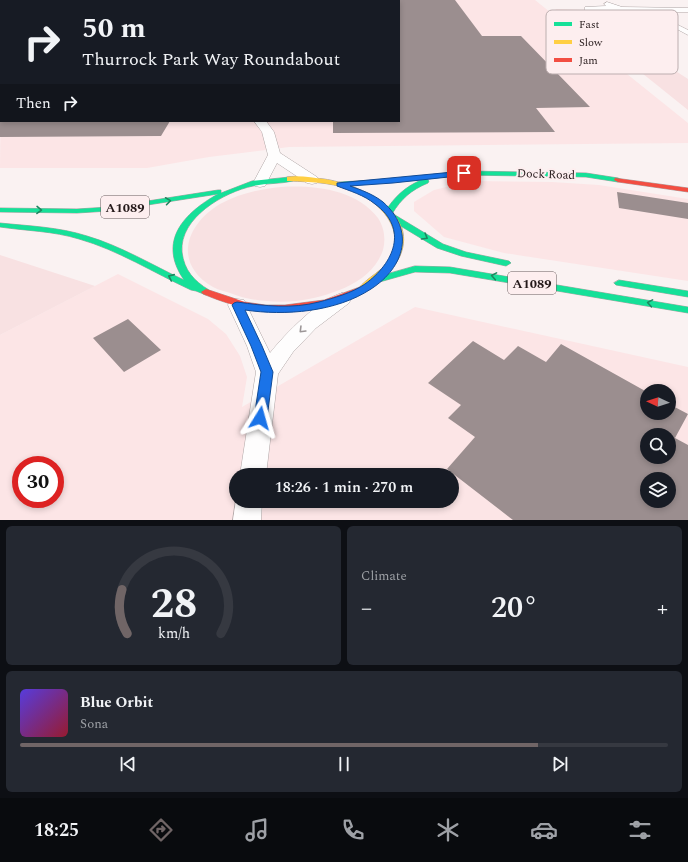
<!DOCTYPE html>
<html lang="en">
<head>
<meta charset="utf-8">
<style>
  body { margin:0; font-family:Spectral,serif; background:#242831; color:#f1f3f6; height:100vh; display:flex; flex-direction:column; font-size:15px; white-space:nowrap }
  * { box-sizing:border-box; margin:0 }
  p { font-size:13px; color:#9ea1a6 }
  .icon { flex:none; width:22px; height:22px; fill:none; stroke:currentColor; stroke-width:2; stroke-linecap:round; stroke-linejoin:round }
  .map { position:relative; height:520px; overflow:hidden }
  .panel { display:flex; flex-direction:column; gap:6px; padding:6px; background:#0d0f14; flex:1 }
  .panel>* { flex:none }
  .guide { position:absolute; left:0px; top:0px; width:400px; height:122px; box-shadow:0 2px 6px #0003; background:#171b24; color:#f1f3f6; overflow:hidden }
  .needle { width:26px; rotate:274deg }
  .tools { position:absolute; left:640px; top:384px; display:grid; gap:8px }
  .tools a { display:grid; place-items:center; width:36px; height:36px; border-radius:50%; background:#171b24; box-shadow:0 2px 6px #0003; font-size:20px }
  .speed { position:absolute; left:12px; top:456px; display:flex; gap:8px; font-size:20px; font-weight:700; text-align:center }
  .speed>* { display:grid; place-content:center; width:52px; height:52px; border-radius:50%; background:#171b24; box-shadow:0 2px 6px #0003; line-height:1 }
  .speed .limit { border:6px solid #d22; background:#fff; color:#111 }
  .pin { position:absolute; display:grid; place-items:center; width:34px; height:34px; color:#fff; margin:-17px; border-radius:8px; box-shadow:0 2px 6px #0006 }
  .me { position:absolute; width:44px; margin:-22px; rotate:8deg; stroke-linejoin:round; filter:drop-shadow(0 0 3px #0008) }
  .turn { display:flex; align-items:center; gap:14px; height:84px; padding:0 16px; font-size:18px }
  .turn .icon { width:52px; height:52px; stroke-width:2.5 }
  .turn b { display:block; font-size:28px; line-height:34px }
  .then { display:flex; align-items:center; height:38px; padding:0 16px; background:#0003; gap:8px; font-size:15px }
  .big { font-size:30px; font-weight:600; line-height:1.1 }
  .panel .tile { flex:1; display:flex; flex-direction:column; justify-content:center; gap:6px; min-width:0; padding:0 14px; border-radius:6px; background:#242831 }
  .panel .dial { align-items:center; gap:0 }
  .dial svg { height:104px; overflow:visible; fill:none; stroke:#363941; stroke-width:7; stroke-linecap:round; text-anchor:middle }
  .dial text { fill:#f1f3f6; stroke:none }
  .song { display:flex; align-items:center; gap:12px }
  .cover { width:48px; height:48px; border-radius:6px; background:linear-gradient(135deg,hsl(250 70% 55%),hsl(350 70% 35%)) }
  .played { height:4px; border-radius:2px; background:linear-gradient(90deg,#706566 80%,#363941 80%) }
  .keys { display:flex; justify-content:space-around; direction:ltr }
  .heat { display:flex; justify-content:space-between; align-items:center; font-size:22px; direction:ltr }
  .panel .tiles { flex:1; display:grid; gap:6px; grid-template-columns:1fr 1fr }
  .tile:last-child { grid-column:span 2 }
  .trip { position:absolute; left:229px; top:468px; width:230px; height:40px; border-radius:20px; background:#171b24; box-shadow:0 2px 6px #0003; font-weight:600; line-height:40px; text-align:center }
  .menu { display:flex; height:64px; justify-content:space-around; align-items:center; background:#090b0e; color:#9ea1a6 }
  .menu .icon { width:28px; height:28px }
  .menu .current { color:#706566 }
  .menu b { font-size:18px; color:#f1f3f6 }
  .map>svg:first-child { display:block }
</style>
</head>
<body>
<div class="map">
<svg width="688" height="520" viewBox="0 0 688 520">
  <rect width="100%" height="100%" fill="#faf2f2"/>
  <path fill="#fce5e6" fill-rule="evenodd" d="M176 0H535L688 123V143L289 147 209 157 147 168H0L1 69V121H399V1H174Z
    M471 181 552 182 599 185 688 199V281L504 253 444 237 414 211V202L434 190Z
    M118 274 208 319 226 334 240 356 247 377 242 407 415 307 688 367V520H0V335ZM647 391H669V413H647ZM647 435H669V457H647ZM21 465H55V499H21ZM236 475H452V501H236ZM647 479H669V501H647Z"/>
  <path fill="#f8e1e2" d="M555 9 582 10 688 79V110L617 53Z
    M281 187C313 185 356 189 378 218 384 227 386 239 383 250 372 284 327 297 296 301 274 303 250 301 230 293 225 291 218 290 213 287 173 264 185 225 220 204 239 194 259 189 281 187Z
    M0 255 95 286 0 335Z"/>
  <path fill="#9b8e8f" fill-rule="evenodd" d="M399 0H455L482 36H521L590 107 536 108 555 132 333 133V121H399Z
    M0 121H170L161 136 0 137Z
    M617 192 688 203V219L619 208Z
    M128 319 161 350 124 372 93 338Z
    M473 341 504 360 518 346 546 362 561 344 647 392V413H669V404L688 414 675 438 688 445V520H513L447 469 475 437 448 418 461 405 428 383ZM647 435H669V457H647ZM647 479H669V501H647Z"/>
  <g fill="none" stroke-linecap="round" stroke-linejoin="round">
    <g stroke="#afa6a6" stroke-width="1">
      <path id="street" d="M607 2 622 7 688 8V12H652L688 30V35L643 11 591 10 640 42H663L664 44 663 46H647L671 62 673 64 671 66H665L585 11V7L606 6 604 4Z
        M254 121H266L274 132 280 153 317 177 319 180 317 183 312 184 307 183 277 163 265 186 260 187 255 186 253 183 268 155 262 132Z
        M342 293 349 295 351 299 349 303 316 328 293 352 278 374 266 475H240L256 372 247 346 228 305 230 300 237 299 244 300 270 353C285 334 319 299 342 293Z
        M236 500 262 501 261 520H233Z"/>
    </g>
    <g stroke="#afa6a6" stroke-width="1">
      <path id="fast" d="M464 171 586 173 618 178 622 180 618 182 586 177 464 175 427 179 429 181 428 183C411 190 401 199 392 214H389L385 212C394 197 405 187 421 180L339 186 335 184 339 182 393 179Z
        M290 177H293V181C280 184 266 183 253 186 224 192 179 218 182 252 184 270 194 281 209 290L211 292 209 294 206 295 196 291 191 290C154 273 118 250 79 239 53 231 27 231 0 227V223C29 226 59 227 87 236 121 246 152 265 184 280 157 241 184 213 218 194L109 211 77 213 0 212V208L77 209 109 207 218 190H221V193L252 181Z
        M389 215H395L443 244 466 252 509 261 511 263 506 266 461 256 437 248 389 219 388 217Z
        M415 266 450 267 688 307V313L450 273 415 272 376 283 371 280 373 278Z
        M619 280 688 291V297L616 285 614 283Z"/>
    </g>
    <g stroke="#afa6a6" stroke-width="1">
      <path id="slow" d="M287 177C299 175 313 178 324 179 359 184 419 211 400 256 393 271 379 282 366 291H360L358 289C367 277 384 271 391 257 406 225 375 198 348 189 329 182 309 182 290 181H287Z"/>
    </g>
    <g stroke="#afa6a6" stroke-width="1">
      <path id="jam" d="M615 178 688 188V192L618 182 614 180Z
        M363 286 366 287 368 289 366 291C307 317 262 319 203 294L201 292 206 289 245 302 265 305H285L324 300Z"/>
    </g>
    <use href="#street" fill="#fefdfd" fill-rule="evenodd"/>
    <use href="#fast" fill="#16e098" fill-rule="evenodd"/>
    <use href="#slow" fill="#ffcf43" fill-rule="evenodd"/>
    <use href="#jam" fill="#f24e42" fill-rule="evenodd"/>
  </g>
  <defs><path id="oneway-chevron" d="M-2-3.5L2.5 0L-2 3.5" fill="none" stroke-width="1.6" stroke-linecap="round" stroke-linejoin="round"/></defs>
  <g stroke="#1d865f">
    <use href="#oneway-chevron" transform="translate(168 201) rotate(-8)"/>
    <use href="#oneway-chevron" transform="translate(39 210) rotate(1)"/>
    <use href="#oneway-chevron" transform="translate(425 237) rotate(31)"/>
    <use href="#oneway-chevron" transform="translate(494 276) rotate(-170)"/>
    <use href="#oneway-chevron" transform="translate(171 277) rotate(-156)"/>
    <use href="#oneway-chevron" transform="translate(650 303) rotate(-170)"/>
  </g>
  <use stroke="#9c9697" href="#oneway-chevron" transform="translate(302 330) rotate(135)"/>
  <path fill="#1a73e8" stroke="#114b97" d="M464 171 467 172V175L393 183 350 186C361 190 373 194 383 202 415 230 405 267 371 289 336 312 285 316 245 310L262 346 273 372 267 418 265 421 260 423 256 421 254 418 261 372 251 346 232 305 234 303 237 302C265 306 292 309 319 302 334 298 352 293 365 284 394 263 409 229 375 204 364 195 350 191 337 186V183Z"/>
  <g text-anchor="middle" stroke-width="4" stroke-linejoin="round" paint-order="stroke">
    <g font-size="12" fill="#25191a" stroke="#fdeeef">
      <text transform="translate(546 174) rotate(2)" y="4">Dock Road</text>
    </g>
    <g fill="#fdeeef" stroke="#66595a" stroke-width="1">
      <rect x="101" y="196" width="48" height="22" rx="3"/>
      <rect x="508" y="272" width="48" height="22" rx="3"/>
    </g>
    <g font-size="13" font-weight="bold" fill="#25191a">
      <text x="125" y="212">A1089</text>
      <text x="532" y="288">A1089</text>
    </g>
  </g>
  <rect x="546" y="10" width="132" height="64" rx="6" fill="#fdeeef" stroke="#bcaeaf" stroke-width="1"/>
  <rect x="554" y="22" width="18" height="4" fill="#16e098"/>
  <rect x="554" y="40" width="18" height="4" fill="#ffcf43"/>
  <rect x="554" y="58" width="18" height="4" fill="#f24e42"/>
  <g font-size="11" fill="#25191a">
    <text x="579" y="28">Fast</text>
    <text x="579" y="46">Slow</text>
    <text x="579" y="64">Jam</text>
  </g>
</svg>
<div class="tools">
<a><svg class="needle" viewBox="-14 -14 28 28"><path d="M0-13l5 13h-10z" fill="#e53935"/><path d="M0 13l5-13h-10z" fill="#9ea1a6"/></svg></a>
<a><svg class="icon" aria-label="search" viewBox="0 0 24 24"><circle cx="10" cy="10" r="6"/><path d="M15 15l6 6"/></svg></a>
<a><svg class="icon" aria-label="layers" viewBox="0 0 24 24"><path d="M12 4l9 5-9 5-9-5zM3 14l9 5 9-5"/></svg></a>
</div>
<div class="speed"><div class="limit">30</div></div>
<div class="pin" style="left:464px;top:173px;background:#d93025"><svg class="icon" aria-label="arrive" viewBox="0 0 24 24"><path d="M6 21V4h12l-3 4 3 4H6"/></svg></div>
<svg class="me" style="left:260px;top:418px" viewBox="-20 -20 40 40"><path d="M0-17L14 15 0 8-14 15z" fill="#1a73e8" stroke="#fff" stroke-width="4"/></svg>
<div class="trip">18:26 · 1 min · 270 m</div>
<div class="guide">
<div class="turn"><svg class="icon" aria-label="right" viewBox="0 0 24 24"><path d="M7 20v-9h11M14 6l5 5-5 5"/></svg><div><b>50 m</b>Thurrock Park Way Roundabout</div></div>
<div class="then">Then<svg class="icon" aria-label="right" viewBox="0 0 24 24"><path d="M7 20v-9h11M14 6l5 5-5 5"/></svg></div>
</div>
</div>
<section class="panel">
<div class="tiles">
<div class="tile dial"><svg viewBox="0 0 100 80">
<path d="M14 69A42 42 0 1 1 86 69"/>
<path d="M14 69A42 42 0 0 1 10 35" stroke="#706566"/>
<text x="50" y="56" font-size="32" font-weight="700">28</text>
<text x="50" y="72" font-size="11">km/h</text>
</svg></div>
<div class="tile"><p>Climate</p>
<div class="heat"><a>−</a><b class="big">20°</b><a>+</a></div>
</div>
<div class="tile">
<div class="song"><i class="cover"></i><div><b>Blue Orbit</b><p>Sona</p></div></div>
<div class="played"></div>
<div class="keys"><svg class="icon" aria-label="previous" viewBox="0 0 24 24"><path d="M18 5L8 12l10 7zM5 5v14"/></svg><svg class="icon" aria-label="pause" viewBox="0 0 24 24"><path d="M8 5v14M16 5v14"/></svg><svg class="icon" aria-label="next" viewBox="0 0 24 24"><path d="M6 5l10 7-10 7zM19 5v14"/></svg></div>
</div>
</div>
</section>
<nav class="menu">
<b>18:25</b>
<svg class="icon current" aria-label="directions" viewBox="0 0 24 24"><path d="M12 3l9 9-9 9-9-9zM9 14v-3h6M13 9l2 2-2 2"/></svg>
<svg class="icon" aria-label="music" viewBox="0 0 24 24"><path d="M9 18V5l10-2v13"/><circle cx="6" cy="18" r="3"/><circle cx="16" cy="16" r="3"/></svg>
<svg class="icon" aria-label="phone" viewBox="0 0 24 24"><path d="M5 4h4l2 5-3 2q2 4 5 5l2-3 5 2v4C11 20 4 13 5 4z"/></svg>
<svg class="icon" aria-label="climate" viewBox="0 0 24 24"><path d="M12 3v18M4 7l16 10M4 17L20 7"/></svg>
<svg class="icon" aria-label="car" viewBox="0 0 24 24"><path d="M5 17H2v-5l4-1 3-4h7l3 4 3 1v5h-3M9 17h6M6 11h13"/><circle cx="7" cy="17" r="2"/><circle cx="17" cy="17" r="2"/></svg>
<svg class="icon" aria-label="filters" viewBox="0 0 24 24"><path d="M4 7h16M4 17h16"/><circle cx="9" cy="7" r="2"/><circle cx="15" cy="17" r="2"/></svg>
</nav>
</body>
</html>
